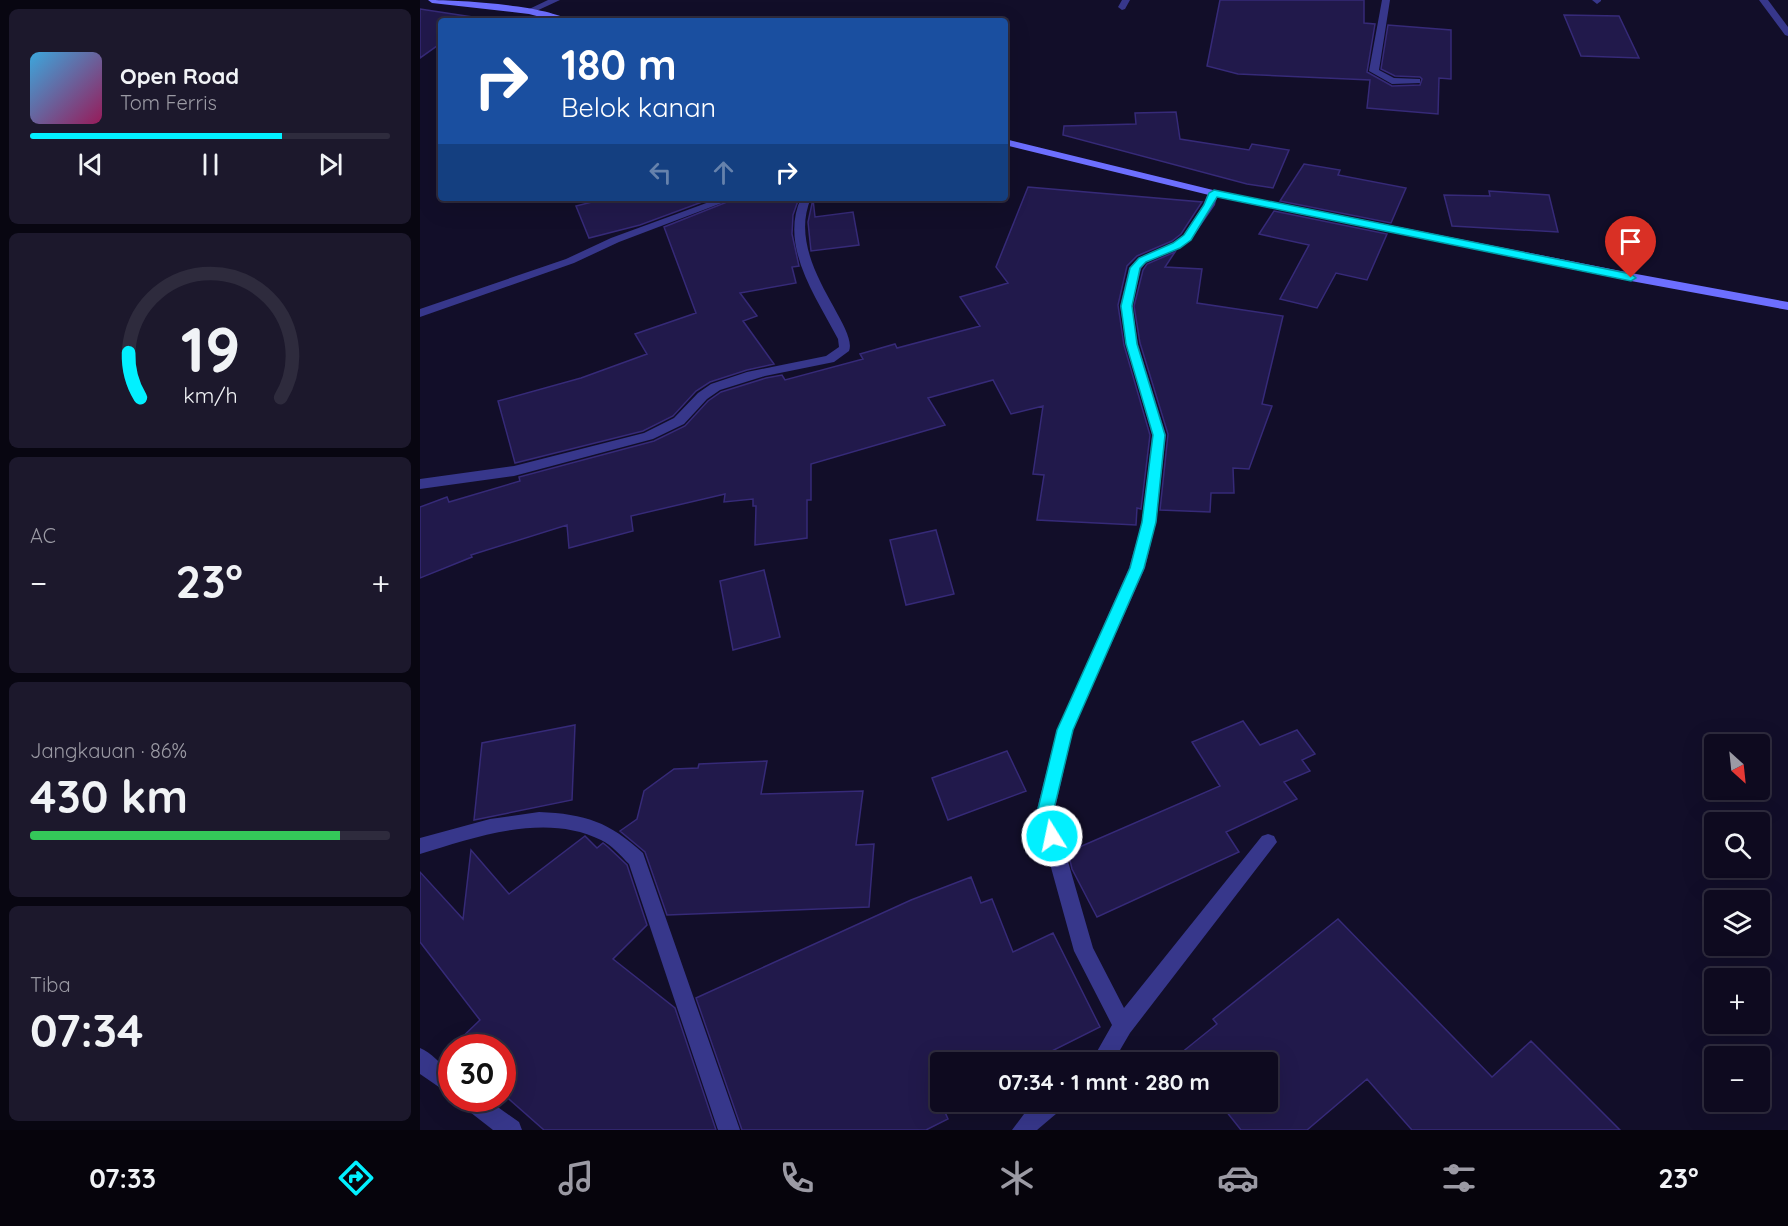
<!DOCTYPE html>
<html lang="id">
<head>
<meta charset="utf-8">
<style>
  body { margin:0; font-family:Quicksand,sans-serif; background:#1c182c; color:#f1f3f6; height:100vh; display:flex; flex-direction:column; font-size:22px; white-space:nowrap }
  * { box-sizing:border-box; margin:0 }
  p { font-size:20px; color:#9b9aa4 }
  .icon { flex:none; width:33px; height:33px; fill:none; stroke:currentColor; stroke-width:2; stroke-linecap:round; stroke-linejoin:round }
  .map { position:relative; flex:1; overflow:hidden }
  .sheet { display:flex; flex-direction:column; gap:9px; padding:9px; background:#080611; width:420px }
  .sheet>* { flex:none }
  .top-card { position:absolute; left:18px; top:18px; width:570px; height:183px; border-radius:6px; box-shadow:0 6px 24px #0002,0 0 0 2px #2e2b3d; background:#1a4fa0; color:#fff; overflow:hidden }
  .needle { width:39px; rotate:153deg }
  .controls { position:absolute; left:1284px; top:734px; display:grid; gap:12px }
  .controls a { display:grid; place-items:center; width:66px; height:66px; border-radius:6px; background:#0e0a1f; box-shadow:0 6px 24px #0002,0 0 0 2px #2e2b3d; font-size:30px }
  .speed { position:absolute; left:18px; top:1034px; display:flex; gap:12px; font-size:30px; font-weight:700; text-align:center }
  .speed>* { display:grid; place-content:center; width:78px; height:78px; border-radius:50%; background:#0e0a1f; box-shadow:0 6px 24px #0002,0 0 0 2px #2e2b3d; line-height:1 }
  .speed .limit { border:9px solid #d22; background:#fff; color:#111 }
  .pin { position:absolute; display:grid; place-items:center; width:51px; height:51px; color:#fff; margin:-62px -26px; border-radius:50% 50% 50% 0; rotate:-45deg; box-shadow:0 0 6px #0007 }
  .pin .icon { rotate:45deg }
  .me { position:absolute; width:66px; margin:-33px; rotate:350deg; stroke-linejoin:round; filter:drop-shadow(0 0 4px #0008) }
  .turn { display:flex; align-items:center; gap:21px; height:126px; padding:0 24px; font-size:27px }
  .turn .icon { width:78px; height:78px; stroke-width:2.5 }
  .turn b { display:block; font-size:42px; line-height:51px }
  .lanes { display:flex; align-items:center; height:57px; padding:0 24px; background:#0003; justify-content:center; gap:30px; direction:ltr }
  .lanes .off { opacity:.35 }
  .big { font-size:45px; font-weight:700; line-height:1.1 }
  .sheet .card { flex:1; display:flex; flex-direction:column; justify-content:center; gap:9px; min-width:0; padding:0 21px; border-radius:9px; background:#1c182c }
  .sheet .dial { align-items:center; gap:0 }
  .dial svg { height:156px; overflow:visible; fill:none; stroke:#2e2b3d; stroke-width:7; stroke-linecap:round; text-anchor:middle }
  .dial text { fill:#f1f3f6; stroke:none }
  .song { display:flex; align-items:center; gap:18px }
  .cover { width:72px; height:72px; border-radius:9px; background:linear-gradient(135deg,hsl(200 70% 55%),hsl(330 70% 35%)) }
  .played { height:6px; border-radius:3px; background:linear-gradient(90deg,#02f0ff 70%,#2e2b3d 70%) }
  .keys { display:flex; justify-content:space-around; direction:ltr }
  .heat { display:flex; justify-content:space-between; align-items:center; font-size:33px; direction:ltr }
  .charge { height:9px; border-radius:4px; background:linear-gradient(90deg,#34c759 86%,#2e2b3d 0) }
  .trip { position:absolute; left:510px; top:1052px; width:348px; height:60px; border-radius:6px; background:#0e0a1f; box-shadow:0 6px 24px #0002,0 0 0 2px #2e2b3d; font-weight:700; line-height:60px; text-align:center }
  .tabs { display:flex; height:96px; justify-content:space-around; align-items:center; background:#06040c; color:#9b9aa4 }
  .tabs .icon { width:42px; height:42px }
  .tabs .current { color:#02f0ff }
  .tabs b { font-size:27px; color:#f1f3f6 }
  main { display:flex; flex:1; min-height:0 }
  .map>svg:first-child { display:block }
</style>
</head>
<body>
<main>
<section class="sheet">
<div class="card">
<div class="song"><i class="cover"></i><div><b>Open Road</b><p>Tom Ferris</p></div></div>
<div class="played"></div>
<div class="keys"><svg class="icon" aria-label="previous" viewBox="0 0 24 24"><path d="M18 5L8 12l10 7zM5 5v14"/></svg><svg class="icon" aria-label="pause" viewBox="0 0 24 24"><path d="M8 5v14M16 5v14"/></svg><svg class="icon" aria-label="next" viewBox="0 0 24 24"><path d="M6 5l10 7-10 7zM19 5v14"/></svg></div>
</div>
<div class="card dial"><svg viewBox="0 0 100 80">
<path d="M14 69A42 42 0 1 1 86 69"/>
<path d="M14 69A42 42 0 0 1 8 46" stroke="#02f0ff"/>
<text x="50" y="56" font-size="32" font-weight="700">19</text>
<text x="50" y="72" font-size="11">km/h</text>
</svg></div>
<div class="card"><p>AC</p>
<div class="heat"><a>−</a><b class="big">23°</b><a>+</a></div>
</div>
<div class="card"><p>Jangkauan · 86%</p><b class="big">430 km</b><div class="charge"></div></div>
<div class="card"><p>Tiba</p><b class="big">07:34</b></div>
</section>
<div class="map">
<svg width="1368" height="1130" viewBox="0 0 1368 1130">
  <rect width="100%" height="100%" fill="#120e29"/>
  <path fill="#21194b" stroke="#362a78" stroke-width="1.5" d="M800 0H944V23L955 24 947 72 972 86 1000 85 1002 79 1000 77 975 76 961 69 968 25 1031 30V79L1019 78 1018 114 947 108 950 80 818 74 787 66Z
    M0 9 59 18 54 21H21V43L0 58Z
    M1144 15 1199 16 1219 58 1161 56Z
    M756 112 760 139 829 150 832 144 869 150 853 188 827 184 643 135 644 126 716 124 715 113Z
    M884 164 920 170 918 175 986 188 971 223 860 201Z
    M608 187 782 202 761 234 752 241 717 256 707 266 698 305 704 345 730 435 721 509 717 508 716 525 617 520 624 475 613 474 623 406 591 414 573 380 508 398 525 425 391 464V500H387V538L335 545 336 506H333V499L304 502 305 494 211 516 213 531 149 548 147 525 51 555 52 557 0 578V507L27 497 29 502 100 481 99 477 234 441 265 426 288 401 301 392 346 378 362 375 365 380 443 359 440 354 475 344 477 348 560 326 540 297 588 283 576 267Z
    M1069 191 1129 195 1138 232 1032 226 1024 195 1070 196Z
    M188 198H293L220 225 169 238 156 206Z
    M317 198H379L373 215 372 234 379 266 372 267 376 283 320 293 337 316 323 321 354 364 327 370 290 382 276 391 253 416 223 431 95 463 78 401 161 378 227 354 215 334 276 313 244 227Z
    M393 199 395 217 433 212 439 245 391 251 388 222Z
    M854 211 967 234 947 280 916 273 897 308 860 299 889 245 839 234Z
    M755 252 745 267 782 269 777 303 863 316 842 404 852 406 829 469 813 468 814 493H791L790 512 740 510 748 434 720 343 714 306 723 270 727 264Z
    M516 530 534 594 486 605 470 540Z
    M344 570 360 637 313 650 300 581Z
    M823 721 840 745 877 730 895 754 882 760 890 771 864 782 877 799 806 832 819 852 677 917 652 869 648 852 800 786 772 742Z
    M155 725 152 800 54 820 62 743Z
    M587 751 606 791 528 820 512 778Z
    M347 761 341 794 443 791 436 845 454 844 449 907 247 915 225 852 200 831 217 819 224 791 254 769 278 768 279 764Z
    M165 836 177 848 183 843 188 847 207 865 227 925 193 959 255 1008 296 1130H124L82 1093V1047H32L60 1020 0 942V872L43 919 51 850 89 894Z
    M551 877 561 903 572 899 593 952 633 933 680 1027 610 1062H520V1101L528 1119 506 1130H322L276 998 491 900Z
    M918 919 1072 1077 1111 1041 1200 1130H992L947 1079 887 1130H821L798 1101H848V1062H768L761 1053 797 1024 793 1019Z"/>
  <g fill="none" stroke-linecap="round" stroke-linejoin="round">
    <path fill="#37378b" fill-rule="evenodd" d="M702 0H710L705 9 702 10 698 7Z
      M962 0H970L959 70 974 78 1000 79V83L972 84 949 71Z
      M1172 0H1181V1L1177 4Z
      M1339 0H1348L1368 27V36L1365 35Z"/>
    <path fill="#37378b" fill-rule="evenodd" d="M128 0H140L112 13 105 11Z
      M793 190 798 193 795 205 771 240 761 247 726 262 721 269 712 306 718 344 746 435 736 522 725 568 653 730 634 813 673 948 704 1008 842 836 848 834 854 836 857 842 710 1033 693 1062H671L692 1025 654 951 616 813 637 730 709 568 722 522 732 435 706 344 700 306 709 268 718 258 753 243 763 236 783 205 788 193Z
      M300 198H315L199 242 154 263 0 317V309L146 259 191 238Z
      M381 198H391C364 260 439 326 429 351L414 362 345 376 300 390 287 399 264 424 233 439 94 476 0 489V479L94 466 224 433 254 418 278 393 291 384 327 372 406 356 419 347 418 339C396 297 359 246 381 198Z
      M119 812C166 814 189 822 223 853L320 1130H298L209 864C201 856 192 845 181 840 125 812 56 837 0 854V838L70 819Z
      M0 1048C11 1052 21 1065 32 1073V1096L0 1074Z
      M38 1098H65L99 1122 102 1130H73L41 1105Z
      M618 1101H646L643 1108 617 1130H592L607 1110Z"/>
    <path fill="#6d6fff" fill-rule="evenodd" d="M8 0C38 0 127 5 150 21H136L109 14 12 3Z
      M585 139 793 190 1211 273 1368 302V310L1211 281 793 196 585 145Z"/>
  </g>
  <path fill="#02f0ff" stroke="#019ca6" stroke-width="1.5" d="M794 190 1211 274 1216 278 1211 281 797 197 771 240 760 248 726 262 720 268 712 306 717 344 745 435 736 522 724 568 653 730 633 813 640 836 638 841 632 844 626 841 617 813 637 730 710 568 722 522 733 435 706 344 701 306 710 268 719 258 753 243 764 235 784 205 789 193Z"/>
</svg>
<div class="controls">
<a><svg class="needle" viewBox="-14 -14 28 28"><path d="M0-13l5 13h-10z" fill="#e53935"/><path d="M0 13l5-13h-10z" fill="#9b9aa4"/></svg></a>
<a><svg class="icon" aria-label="search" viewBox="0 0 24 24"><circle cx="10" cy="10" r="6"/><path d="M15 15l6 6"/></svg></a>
<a><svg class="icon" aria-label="layers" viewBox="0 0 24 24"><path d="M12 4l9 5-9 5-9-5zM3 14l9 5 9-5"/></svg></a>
<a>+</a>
<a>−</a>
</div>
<div class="speed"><div class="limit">30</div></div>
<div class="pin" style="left:1211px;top:278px;background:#d93025"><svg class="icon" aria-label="arrive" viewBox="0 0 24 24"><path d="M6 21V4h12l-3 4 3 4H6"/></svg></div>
<svg class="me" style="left:632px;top:836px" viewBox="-20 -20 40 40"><circle r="17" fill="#02f0ff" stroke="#fff" stroke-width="3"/><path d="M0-11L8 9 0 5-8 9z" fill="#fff"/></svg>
<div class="trip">07:34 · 1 mnt · 280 m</div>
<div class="top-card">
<div class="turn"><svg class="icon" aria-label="right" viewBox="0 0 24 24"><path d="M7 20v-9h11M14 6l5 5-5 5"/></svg><div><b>180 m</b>Belok kanan</div></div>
<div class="lanes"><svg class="icon off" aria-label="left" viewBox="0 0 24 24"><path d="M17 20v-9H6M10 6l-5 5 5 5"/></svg><svg class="icon off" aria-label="ahead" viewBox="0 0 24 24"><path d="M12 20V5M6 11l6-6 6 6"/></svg><svg class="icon" aria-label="right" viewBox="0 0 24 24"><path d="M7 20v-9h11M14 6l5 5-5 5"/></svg></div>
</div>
</div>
</main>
<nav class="tabs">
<b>07:33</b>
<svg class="icon current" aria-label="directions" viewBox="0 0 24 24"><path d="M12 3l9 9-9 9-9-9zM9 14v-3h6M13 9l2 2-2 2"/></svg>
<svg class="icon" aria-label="music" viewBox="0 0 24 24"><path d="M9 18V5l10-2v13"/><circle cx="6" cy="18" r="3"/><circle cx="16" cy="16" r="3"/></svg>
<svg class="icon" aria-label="phone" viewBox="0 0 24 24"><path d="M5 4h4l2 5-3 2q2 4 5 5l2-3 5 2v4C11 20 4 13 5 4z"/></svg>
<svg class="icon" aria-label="climate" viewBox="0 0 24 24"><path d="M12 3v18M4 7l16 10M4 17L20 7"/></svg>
<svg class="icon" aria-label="car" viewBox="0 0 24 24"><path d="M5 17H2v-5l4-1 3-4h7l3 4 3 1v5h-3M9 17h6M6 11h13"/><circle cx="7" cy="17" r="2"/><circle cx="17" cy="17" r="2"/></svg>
<svg class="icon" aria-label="filters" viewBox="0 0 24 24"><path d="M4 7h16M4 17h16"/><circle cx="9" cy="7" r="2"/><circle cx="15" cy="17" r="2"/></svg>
<b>23°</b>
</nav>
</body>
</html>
